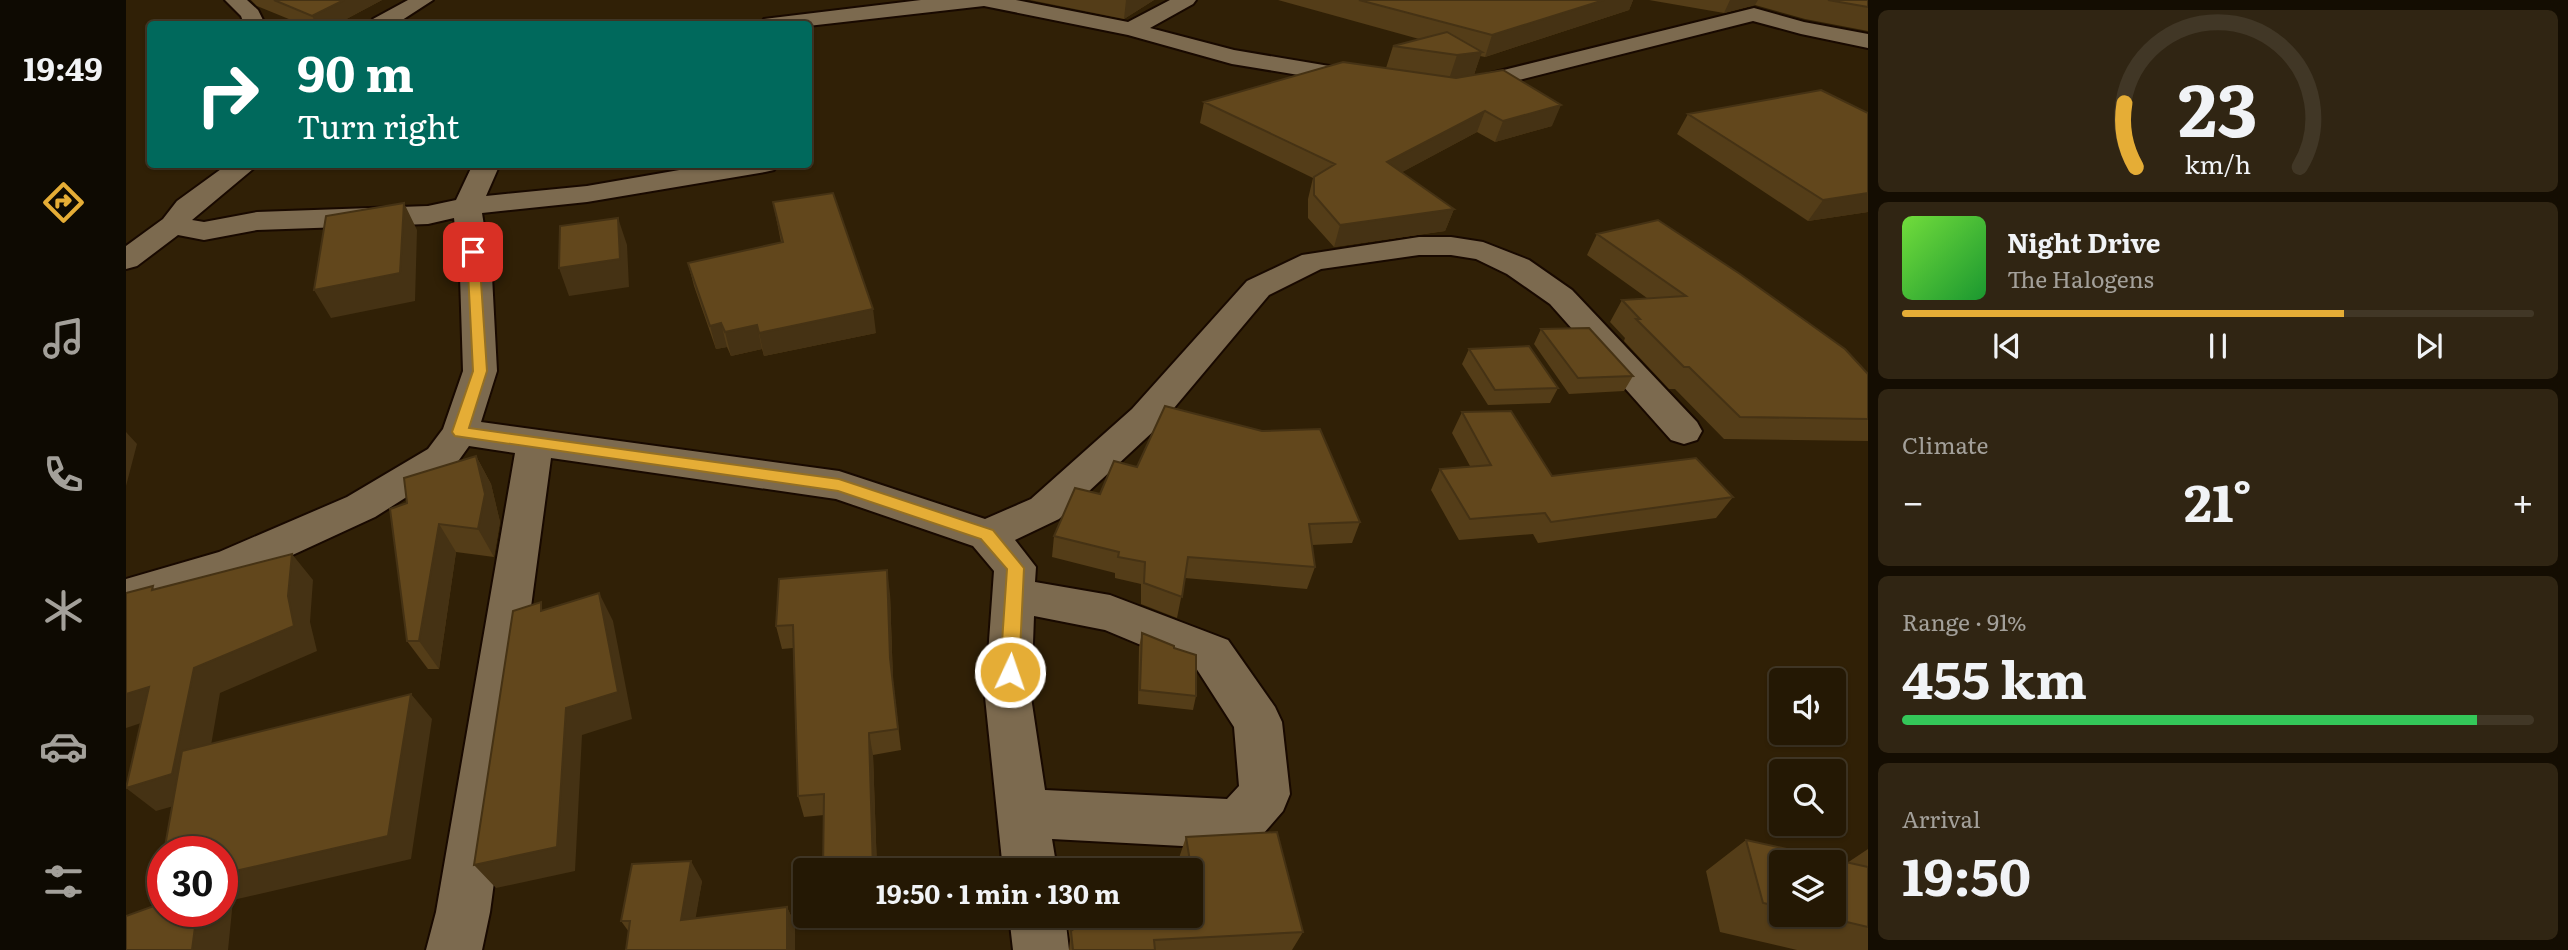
<!DOCTYPE html>
<html lang="en">
<head>
<meta charset="utf-8">
<style>
  body { margin:0; font-family:Literata,serif; background:#302513; color:#f1f3f6; height:100vh; display:flex; flex-direction:column; font-size:26px; white-space:nowrap }
  * { box-sizing:border-box; margin:0 }
  p { font-size:23px; color:#a3a09a }
  .icon { flex:none; width:38px; height:38px; fill:none; stroke:currentColor; stroke-width:2; stroke-linecap:round; stroke-linejoin:round }
  .map { position:relative; flex:1; overflow:hidden }
  .side { display:flex; flex-direction:column; gap:10px; padding:10px; background:#140d02; width:700px }
  .side>* { flex:none }
  .banner { position:absolute; left:21px; top:21px; width:665px; height:147px; border-radius:7px; box-shadow:0 2px 5px #0004,0 0 0 2px #413726; background:#00695c; color:#fff; overflow:hidden }
  .controls { position:absolute; left:1643px; top:668px; display:grid; gap:14px }
  .controls a { display:grid; place-items:center; width:77px; height:77px; border-radius:7px; background:#241804; box-shadow:0 2px 5px #0004,0 0 0 2px #413726; font-size:35px }
  .speed { position:absolute; left:21px; top:836px; display:flex; gap:14px; font-size:35px; font-weight:700; text-align:center }
  .speed>* { display:grid; place-content:center; width:91px; height:91px; border-radius:50%; background:#241804; box-shadow:0 2px 5px #0004,0 0 0 2px #413726; line-height:1 }
  .speed .limit { border:10px solid #d22; background:#fff; color:#111 }
  .pin { position:absolute; display:grid; place-items:center; width:60px; height:60px; color:#fff; margin:-30px; border-radius:14px; box-shadow:0 4px 10px #0006 }
  .me { position:absolute; width:77px; margin:-38px; rotate:3deg; stroke-linejoin:round; filter:drop-shadow(0 0 5px #0008) }
  .turn { display:flex; align-items:center; gap:24px; height:147px; padding:0 35px; font-size:32px }
  .turn .icon { width:91px; height:91px; stroke-width:2.5 }
  .turn b { display:block; font-size:49px; line-height:60px }
  .big { font-size:52px; font-weight:700; line-height:1.1 }
  .side .widget { flex:1; display:flex; flex-direction:column; justify-content:center; gap:10px; min-width:0; padding:0 24px; border-radius:10px; background:#302513 }
  .side .dial { align-items:center; gap:0 }
  .dial svg { height:182px; overflow:visible; fill:none; stroke:#413726; stroke-width:7; stroke-linecap:round; text-anchor:middle }
  .dial text { fill:#f1f3f6; stroke:none }
  .song { display:flex; align-items:center; gap:21px }
  .cover { width:84px; height:84px; border-radius:10px; background:linear-gradient(135deg,hsl(100 70% 55%),hsl(130 70% 35%)) }
  .played { height:7px; border-radius:4px; background:linear-gradient(90deg,#e5ad36 70%,#413726 70%) }
  .keys { display:flex; justify-content:space-around; direction:ltr }
  .heat { display:flex; justify-content:space-between; align-items:center; font-size:38px; direction:ltr }
  .charge { height:10px; border-radius:5px; background:linear-gradient(90deg,#34c759 91%,#413726 0) }
  .trip { position:absolute; left:667px; top:858px; width:410px; height:70px; border-radius:7px; background:#241804; box-shadow:0 2px 5px #0004,0 0 0 2px #413726; font-weight:700; line-height:70px; text-align:center }
  main { display:flex; flex:1; min-height:0 }
  .menu { display:flex; flex-direction:column; width:126px; justify-content:space-around; align-items:center; background:#0e0a02; color:#a3a09a }
  .menu .icon { width:49px; height:49px }
  .menu .active { color:#e5ad36 }
  .menu b { font-size:32px; color:#f1f3f6 }
  .map>svg:first-child { display:block }
</style>
</head>
<body>
<main>
<nav class="menu">
<b>19:49</b>
<svg class="icon active" aria-label="directions" viewBox="0 0 24 24"><path d="M12 3l9 9-9 9-9-9zM9 14v-3h6M13 9l2 2-2 2"/></svg>
<svg class="icon" aria-label="music" viewBox="0 0 24 24"><path d="M9 18V5l10-2v13"/><circle cx="6" cy="18" r="3"/><circle cx="16" cy="16" r="3"/></svg>
<svg class="icon" aria-label="phone" viewBox="0 0 24 24"><path d="M5 4h4l2 5-3 2q2 4 5 5l2-3 5 2v4C11 20 4 13 5 4z"/></svg>
<svg class="icon" aria-label="climate" viewBox="0 0 24 24"><path d="M12 3v18M4 7l16 10M4 17L20 7"/></svg>
<svg class="icon" aria-label="car" viewBox="0 0 24 24"><path d="M5 17H2v-5l4-1 3-4h7l3 4 3 1v5h-3M9 17h6M6 11h13"/><circle cx="7" cy="17" r="2"/><circle cx="17" cy="17" r="2"/></svg>
<svg class="icon" aria-label="filters" viewBox="0 0 24 24"><path d="M4 7h16M4 17h16"/><circle cx="9" cy="7" r="2"/><circle cx="15" cy="17" r="2"/></svg>
</nav>
<div class="map">
<svg width="1742" height="950" viewBox="0 0 1742 950">
  <rect width="100%" height="100%" fill="#302006"/>
  <g fill="none" stroke-linecap="round" stroke-linejoin="round">
    <g stroke="#180900" stroke-width="4">
      <path id="minor" d="M99 0H121L132 10 139 24H118L115 16Z
        M282 0H307L270 24H244L247 19Z
        M795 0H890L1002 22 1044 0H1070L1067 4 1024 28 1108 50 1239 72 1247 74 1251 79 1247 84 1239 86 1106 64 1002 35 858 6 682 26 635 24 638 19 646 18Z
        M1628 8 1678 22 1742 34V48L1675 34 1627 21 1337 94 1329 92 1325 87 1329 82Z
        M102 164H133L66 220 78 222 131 212 302 206 330 200 347 164H374L360 196 461 186 588 164H652L648 170 639 172 461 202 356 213 366 276 371 371 355 422 713 471 859 519 905 499 1006 409 1121 281 1176 255 1293 237H1325L1357 242 1403 260 1446 290 1571 422 1576 431 1571 440 1558 444 1545 440 1424 304 1381 274 1350 259 1325 255H1293L1195 269 1143 295 1032 427 933 519 889 540 910 567 909 582 984 595 1102 640 1149 707 1156 722 1164 794 1157 811 1130 842 1112 849 926 839 931 870H877L859 697 868 571 847 546 710 499 425 458 364 912 356 950H300L310 912 389 453 343 446 328 467 249 517 119 577 0 613V579L93 552 221 497 302 449 317 429 337 371 334 276 328 218 302 224 131 230 78 240 52 235 11 266 0 269V246L37 219 51 201ZM908 616 979 630 1070 668 1108 727 1113 786 1101 799 919 790 905 697Z
        M883 915H939L943 950H887Z"/>
    </g>
    <use href="#minor" fill="#7c6a4f" fill-rule="evenodd"/>
  </g>
  <path fill="#543d18" fill-rule="evenodd" d="M125 0H256L211 24H175L131 6Z
    M904 0H1028L998 19Z
    M1152 0H1507L1503 10 1359 57 1354 56 1348 75 1426 126 1369 142 1351 132 1276 172 1328 209 1319 231 1208 247 1182 218V199L1187 178 1074 123 1078 102 1260 68 1267 46 1293 39Z
    M1523 0H1742V31L1679 19 1629 5 1598 13Z
    M1742 113V212L1682 221 1551 134 1562 114Z
    M647 202 750 333 638 356 636 349 605 356 601 347 590 349 568 286 562 263 655 242Z
    M1471 234 1742 374V441L1598 439 1549 389H1543L1498 341 1499 338 1484 322 1496 300 1521 298 1461 255Z
    M1415 329 1507 376 1498 391 1443 394 1408 344Z
    M1343 349 1432 388 1424 403 1362 405 1336 364Z
    M1336 412 1426 476 1607 497 1590 518 1412 543 1407 534 1333 540 1305 490 1314 469 1344 466 1326 433Z
    M350 456 365 484 374 522 368 557 330 552 313 669H302L281 641V503Z
    M1011 467 1234 522 1226 543 1186 545 1189 567 1181 589 1059 578 1051 618 1015 604V584L989 578V573L926 557 928 536 974 494Z
    M764 594 767 681 775 750 747 755 751 870H697L698 815 678 817 672 796 667 648 656 649 650 626Z
    M1016 633 1048 648 1070 696 1067 710 1012 704 1013 647Z
    M1060 837 1177 932 1166 950H943L944 940 940 915H1064V870H939V867L1052 861Z
    M1620 840 1721 863 1742 849V950H1671L1594 932 1580 871ZM1656 863 1708 915H1656Z
    M576 881 569 918 661 907 669 925 503 932 495 921Z
    M702 915H728L703 918Z"/>
  <path fill="#453214" d="M218 0H256L211 24H190L186 16Z
    M1000 0H1028L998 19Z
    M1478 0H1507L1503 10 1359 57 1366 35Z
    M1604 0H1632L1629 5 1598 13Z
    M1356 52 1347 77 1323 79 1331 55Z
    M1435 105 1426 126 1369 142 1377 121Z
    M1359 111 1351 132 1254 184 1261 162Z
    M1742 193V212L1682 221 1697 200Z
    M278 203 291 230 289 301 205 318 188 290Z
    M1328 209 1319 231 1208 247 1214 225Z
    M492 218 501 245 503 287 443 296 433 268Z
    M747 309 750 333 638 356 633 333Z
    M595 323 601 347 590 349 584 326Z
    M631 325 636 349 605 356 599 332Z
    M0 432 11 444 0 486Z
    M350 456 365 484 374 522 368 557 352 529Z
    M313 524 330 552 313 669 293 641Z
    M166 554 187 580 184 622 191 651 94 693 76 798 30 811 0 788 68 668 162 596Z
    M761 570 764 594 767 681 775 750 764 658Z
    M473 593 487 621 506 719 456 735 449 871 370 888 348 865 440 708Z
    M23 687 51 711 0 728V694Z
    M285 694 306 719 285 859 107 900 102 950H66L71 912H96V874Z
    M743 733 747 755 751 870H747Z
    M565 861 576 881 566 939 555 920Z
    M661 907 669 925V950H661Z"/>
  <path fill="#62471c" stroke="#453214" stroke-width="2" d="M148 0H218L186 16Z
    M1233 0H1478L1366 35Z
    M1702 0H1742V7Z
    M1321 32 1356 52 1331 55 1267 46Z
    M1217 62 1330 78 1377 70 1435 105 1377 121 1359 111 1261 162 1328 209 1214 225 1188 195V177L1209 164 1078 102Z
    M1695 90 1742 113V193L1697 200 1562 114Z
    M707 193 747 309 633 333 631 325 599 332 595 323 584 326 562 263 657 242 647 202Z
    M278 203 274 273 188 290 200 216Z
    M492 218 494 259 433 268 434 226Z
    M1532 220 1614 274 1719 349 1742 374V419L1614 417 1563 367H1558L1510 319H1514L1496 300 1560 296 1471 234Z
    M1463 328 1507 376 1452 378 1415 329Z
    M1403 346 1432 388 1369 390 1343 349Z
    M1039 406 1136 431 1194 429 1234 522 1183 524 1189 567 1062 557 1056 597 1018 583 1019 562 992 557 993 552 928 536 949 488 974 494 988 461 1011 467Z
    M1385 411 1426 476 1570 458 1607 497 1425 522 1419 513 1344 519 1314 469 1365 465 1336 412Z
    M350 456 359 494 352 529 313 524 293 641H281L264 509 281 503 278 478Z
    M166 554 162 596 168 626 68 668 46 774 0 788 23 687 0 694V593L27 586 26 590Z
    M761 570 764 658 772 729 743 733 747 870H697L698 794 672 796 667 625 650 626 653 579Z
    M473 593 492 692 440 708 431 847 348 865 387 611 415 602V611Z
    M1016 633 1048 646V648L1070 655V696L1014 690Z
    M285 694 262 836 96 874V852H38L56 751Z
    M1151 832 1177 932 1028 940 1029 950H947L945 931 949 928 947 915H1064V870H939V867L1064 861 1060 837Z
    M1620 840 1742 867V927L1691 915H1708V863H1656V907L1637 903Z
    M37 857V912H71L66 950H0V916L28 906Z
    M565 861 555 920 661 907V950H500L504 921H495L506 864Z"/>
  <path fill="#e5ad36" stroke="#957023" stroke-width="2" d="M347 249 353 252 361 371 343 428 713 479 867 530 898 568 893 672 890 677 884 680 877 677 874 672 881 569 855 539 712 491 329 436 326 432 347 371 341 252Z"/>
</svg>
<div class="controls">
<a><svg class="icon" aria-label="sound" viewBox="0 0 24 24"><path d="M4 9h4l5-4v14l-5-4H4zM17 9q2 3 0 6"/></svg></a>
<a><svg class="icon" aria-label="search" viewBox="0 0 24 24"><circle cx="10" cy="10" r="6"/><path d="M15 15l6 6"/></svg></a>
<a><svg class="icon" aria-label="layers" viewBox="0 0 24 24"><path d="M12 4l9 5-9 5-9-5zM3 14l9 5 9-5"/></svg></a>
</div>
<div class="speed"><div class="limit">30</div></div>
<div class="pin" style="left:347px;top:252px;background:#d93025"><svg class="icon" aria-label="arrive" viewBox="0 0 24 24"><path d="M6 21V4h12l-3 4 3 4H6"/></svg></div>
<svg class="me" style="left:884px;top:672px" viewBox="-20 -20 40 40"><circle r="17" fill="#e5ad36" stroke="#fff" stroke-width="3"/><path d="M0-11L8 9 0 5-8 9z" fill="#fff"/></svg>
<div class="trip">19:50 · 1 min · 130 m</div>
<div class="banner">
<div class="turn"><svg class="icon" aria-label="right" viewBox="0 0 24 24"><path d="M7 20v-9h11M14 6l5 5-5 5"/></svg><div><b>90 m</b>Turn right</div></div>
</div>
</div>
<section class="side">
<div class="widget dial"><svg viewBox="0 0 100 80">
<path d="M14 69A42 42 0 1 1 86 69"/>
<path d="M14 69A42 42 0 0 1 9 41" stroke="#e5ad36"/>
<text x="50" y="56" font-size="32" font-weight="700">23</text>
<text x="50" y="72" font-size="11">km/h</text>
</svg></div>
<div class="widget">
<div class="song"><i class="cover"></i><div><b>Night Drive</b><p>The Halogens</p></div></div>
<div class="played"></div>
<div class="keys"><svg class="icon" aria-label="previous" viewBox="0 0 24 24"><path d="M18 5L8 12l10 7zM5 5v14"/></svg><svg class="icon" aria-label="pause" viewBox="0 0 24 24"><path d="M8 5v14M16 5v14"/></svg><svg class="icon" aria-label="next" viewBox="0 0 24 24"><path d="M6 5l10 7-10 7zM19 5v14"/></svg></div>
</div>
<div class="widget"><p>Climate</p>
<div class="heat"><a>−</a><b class="big">21°</b><a>+</a></div>
</div>
<div class="widget"><p>Range · 91%</p><b class="big">455 km</b><div class="charge"></div></div>
<div class="widget"><p>Arrival</p><b class="big">19:50</b></div>
</section>
</main>
</body>
</html>
